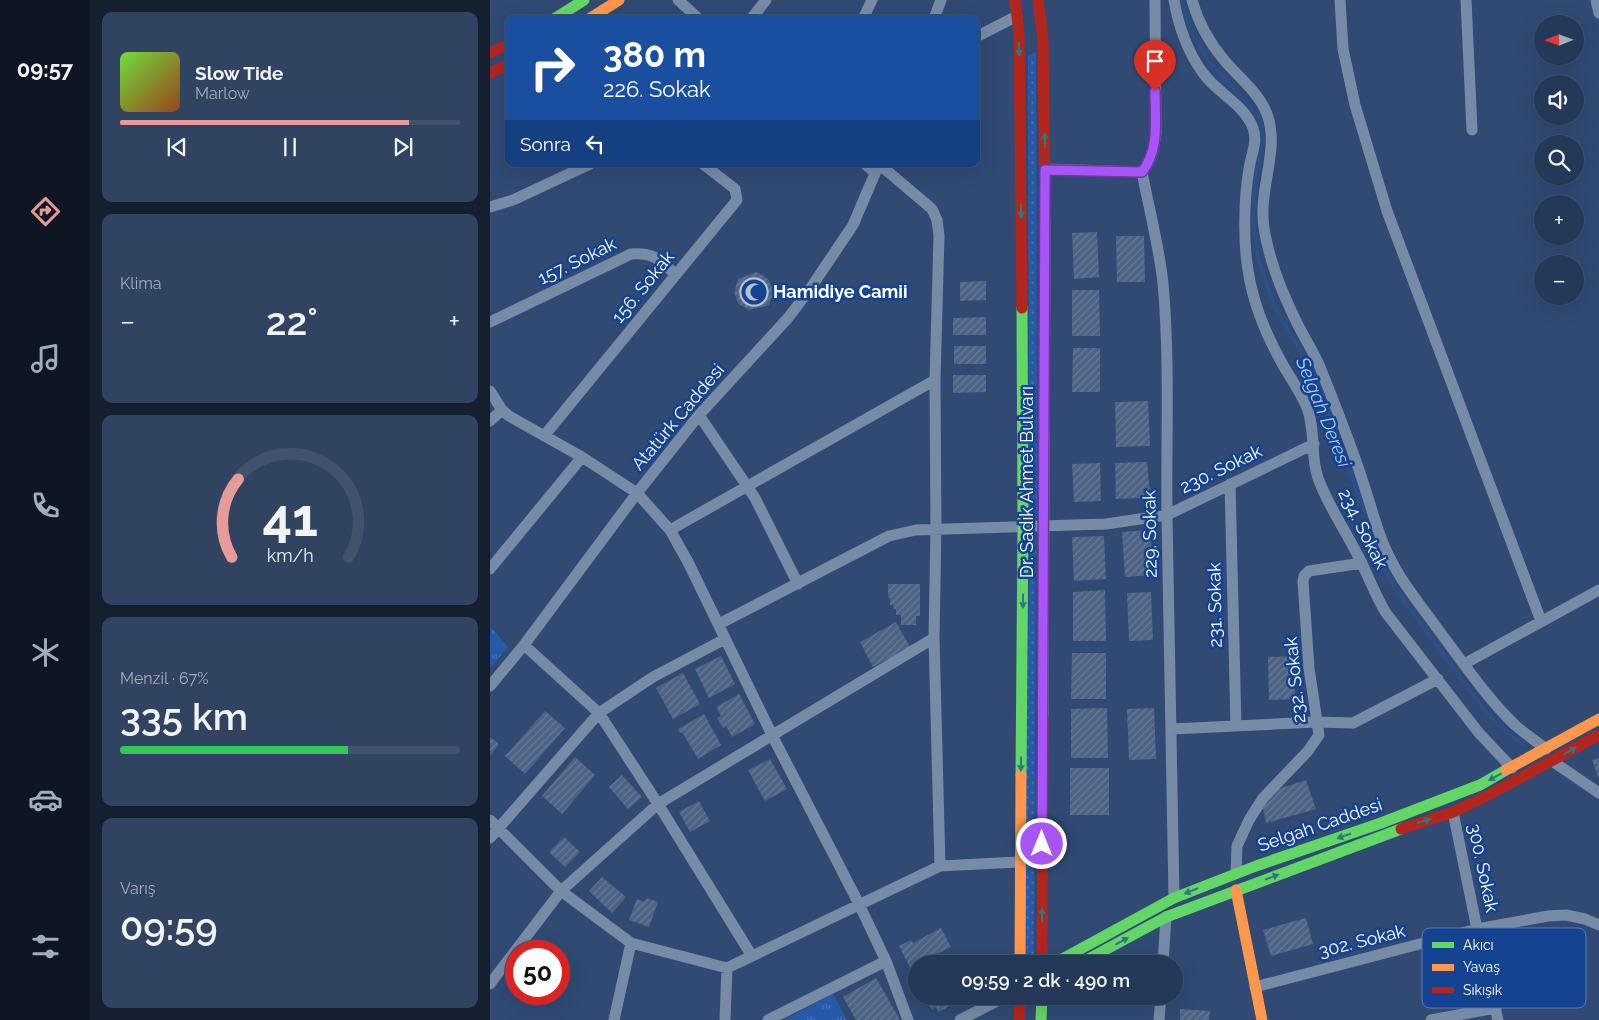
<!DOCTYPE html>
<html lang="tr">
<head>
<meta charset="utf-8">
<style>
  body { margin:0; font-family:Raleway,sans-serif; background:#304361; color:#f1f3f6; height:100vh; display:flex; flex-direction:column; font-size:19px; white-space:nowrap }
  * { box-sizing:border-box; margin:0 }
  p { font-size:16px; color:#a3acba }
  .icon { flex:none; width:28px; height:28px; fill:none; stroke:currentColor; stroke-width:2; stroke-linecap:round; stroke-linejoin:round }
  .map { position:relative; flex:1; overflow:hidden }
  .sheet { display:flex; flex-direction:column; gap:12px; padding:12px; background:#141f30; width:400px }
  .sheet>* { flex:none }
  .top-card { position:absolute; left:15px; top:15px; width:475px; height:152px; border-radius:10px; box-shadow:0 5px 20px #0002,0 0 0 1px #41526d; background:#1a4fa0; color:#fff; overflow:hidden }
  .needle { width:32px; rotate:269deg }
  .fabs { position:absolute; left:1044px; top:15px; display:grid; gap:10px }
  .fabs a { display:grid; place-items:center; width:50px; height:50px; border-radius:50%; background:#243857; box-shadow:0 5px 20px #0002,0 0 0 1px #41526d; font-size:25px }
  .speed { position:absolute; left:15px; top:940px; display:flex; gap:10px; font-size:25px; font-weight:700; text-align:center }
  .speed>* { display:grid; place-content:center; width:65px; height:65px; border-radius:50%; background:#243857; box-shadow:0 5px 20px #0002,0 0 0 1px #41526d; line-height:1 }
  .speed .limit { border:8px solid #d22; background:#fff; color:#111 }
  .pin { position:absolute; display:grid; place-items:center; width:42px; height:42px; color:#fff; margin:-51px -21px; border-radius:50% 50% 50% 0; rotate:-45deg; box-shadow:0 0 5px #0007 }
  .pin .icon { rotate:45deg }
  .me { position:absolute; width:55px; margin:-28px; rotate:0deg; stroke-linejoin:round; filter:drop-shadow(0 0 4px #0008) }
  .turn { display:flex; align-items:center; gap:18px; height:105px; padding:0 15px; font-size:22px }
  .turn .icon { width:65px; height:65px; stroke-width:2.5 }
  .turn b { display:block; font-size:35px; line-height:42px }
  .then { display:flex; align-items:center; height:48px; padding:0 15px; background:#0003; gap:10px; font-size:19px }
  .big { font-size:38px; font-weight:600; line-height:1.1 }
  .sheet .widget { flex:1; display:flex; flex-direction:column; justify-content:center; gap:8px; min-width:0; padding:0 18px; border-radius:10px; background:#304361 }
  .sheet .dial { align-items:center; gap:0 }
  .dial svg { height:130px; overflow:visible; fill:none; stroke:#41526d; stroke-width:7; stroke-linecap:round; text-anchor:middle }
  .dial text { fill:#f1f3f6; stroke:none }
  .song { display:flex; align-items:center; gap:15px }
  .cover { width:60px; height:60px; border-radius:8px; background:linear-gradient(135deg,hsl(100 70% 55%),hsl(20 70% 35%)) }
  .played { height:5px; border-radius:2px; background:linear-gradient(90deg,#e69b98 85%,#41526d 85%) }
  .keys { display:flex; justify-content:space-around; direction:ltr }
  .heat { display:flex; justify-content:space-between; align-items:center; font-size:28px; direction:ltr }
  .charge { height:8px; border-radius:4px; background:linear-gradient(90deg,#34c759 67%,#41526d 0) }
  .trip { position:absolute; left:418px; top:955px; width:275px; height:50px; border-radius:25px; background:#243857; box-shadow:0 5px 20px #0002,0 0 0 1px #41526d; font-weight:600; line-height:50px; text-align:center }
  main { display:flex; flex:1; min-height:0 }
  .menu { display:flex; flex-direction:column; width:90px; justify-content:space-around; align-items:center; background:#0e1623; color:#a3acba }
  .menu .icon { width:35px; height:35px }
  .menu .current { color:#e69b98 }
  .menu b { font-size:22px; color:#f1f3f6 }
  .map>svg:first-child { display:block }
</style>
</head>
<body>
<main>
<nav class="menu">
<b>09:57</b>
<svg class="icon current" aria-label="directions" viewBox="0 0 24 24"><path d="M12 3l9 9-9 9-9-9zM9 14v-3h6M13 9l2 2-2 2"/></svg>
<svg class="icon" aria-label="music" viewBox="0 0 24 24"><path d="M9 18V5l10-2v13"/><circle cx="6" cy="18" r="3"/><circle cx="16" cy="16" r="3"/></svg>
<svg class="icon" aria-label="phone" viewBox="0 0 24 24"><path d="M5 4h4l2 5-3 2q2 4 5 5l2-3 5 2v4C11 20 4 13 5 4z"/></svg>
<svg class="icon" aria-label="climate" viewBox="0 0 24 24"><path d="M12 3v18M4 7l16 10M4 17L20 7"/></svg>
<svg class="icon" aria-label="car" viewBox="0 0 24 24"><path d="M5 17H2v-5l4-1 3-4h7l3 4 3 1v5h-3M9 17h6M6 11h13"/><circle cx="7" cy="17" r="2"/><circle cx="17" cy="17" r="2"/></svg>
<svg class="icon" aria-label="filters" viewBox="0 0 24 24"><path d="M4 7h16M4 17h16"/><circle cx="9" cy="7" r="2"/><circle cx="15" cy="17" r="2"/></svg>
</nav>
<section class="sheet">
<div class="widget">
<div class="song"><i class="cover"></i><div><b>Slow Tide</b><p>Marlow</p></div></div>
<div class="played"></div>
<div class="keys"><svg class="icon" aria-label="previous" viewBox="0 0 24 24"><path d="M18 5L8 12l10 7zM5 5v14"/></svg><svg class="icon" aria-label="pause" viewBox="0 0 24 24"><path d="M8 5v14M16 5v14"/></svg><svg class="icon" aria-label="next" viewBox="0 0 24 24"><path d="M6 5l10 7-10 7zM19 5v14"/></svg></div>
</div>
<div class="widget"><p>Klima</p>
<div class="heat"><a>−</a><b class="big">22°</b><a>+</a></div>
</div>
<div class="widget dial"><svg viewBox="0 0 100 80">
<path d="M14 69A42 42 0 1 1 86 69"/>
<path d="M14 69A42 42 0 0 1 18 21" stroke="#e69b98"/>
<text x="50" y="56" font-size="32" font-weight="700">41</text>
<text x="50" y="72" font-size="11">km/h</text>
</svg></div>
<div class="widget"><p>Menzil · 67%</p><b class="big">335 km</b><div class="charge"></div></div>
<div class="widget"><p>Varış</p><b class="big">09:59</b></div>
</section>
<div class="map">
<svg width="1109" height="1020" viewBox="0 0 1109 1020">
  <defs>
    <pattern id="grass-dots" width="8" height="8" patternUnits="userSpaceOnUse" patternTransform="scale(1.25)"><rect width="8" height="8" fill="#265aa8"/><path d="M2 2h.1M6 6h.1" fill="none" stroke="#4773b5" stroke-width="1.8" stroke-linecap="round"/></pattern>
    <pattern id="park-tufts" width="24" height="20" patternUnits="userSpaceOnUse" patternTransform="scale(1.25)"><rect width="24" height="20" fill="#265aa8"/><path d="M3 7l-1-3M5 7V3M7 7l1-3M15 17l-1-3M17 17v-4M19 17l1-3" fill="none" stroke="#4773b5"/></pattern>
    <pattern id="building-hatch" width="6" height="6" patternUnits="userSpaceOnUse" patternTransform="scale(1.25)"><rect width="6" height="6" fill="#4d6284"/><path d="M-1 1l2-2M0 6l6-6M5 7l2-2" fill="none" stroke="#687a96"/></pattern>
  </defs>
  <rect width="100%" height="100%" fill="#304a74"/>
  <path fill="url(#grass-dots)" d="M546 52 547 518 539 517 538 56Z
    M540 533 546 534 544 960 532 961Z"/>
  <path fill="url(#park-tufts)" d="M0 626 18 647 0 668Z
    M343 994 357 1020H294Z"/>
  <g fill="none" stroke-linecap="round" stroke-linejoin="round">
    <path stroke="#2b4f87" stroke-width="4" d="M692 0 700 29 717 59 770 119 773 138 764 189V203L763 220 768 258 785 308 814 357 828 387 874 510 891 563 905 589 993 708 1005 722 1032 744"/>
  </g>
  <path fill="url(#building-hatch)" d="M607 232 609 277 584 279 582 233Z
    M626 236H654L655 282H627Z
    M266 272 277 278 284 290 279 305 259 310 249 304 244 293 248 279Z
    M496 281V300L470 301V282Z
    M582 290H609L610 336H582Z
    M496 317V335H463V318Z
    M464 346H496V364H464Z
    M583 348H610V392H582Z
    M463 375H496V392L463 393Z
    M658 401 660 446 626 447 625 402Z
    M657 462 660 493 650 498 626 499 625 463Z
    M610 463 611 501 584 502 582 464Z
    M660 530 663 575 635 577 632 532Z
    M614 536 616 579 584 581 582 537Z
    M398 584H430V616H426V625H411V615H406V609H404L403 605H400V598L398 597Z
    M615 590 616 641H583V592Z
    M661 592 663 640 639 641 637 593Z
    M406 622 420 647 383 667 370 642Z
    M582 653H616V699H581Z
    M231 656 245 684 219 698 205 669Z
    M804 656 805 699 779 700 778 657Z
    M193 673 210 704 183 719 166 688Z
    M249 694 265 724 242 737 236 726 233 728 227 718 231 716 226 707Z
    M617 708 618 758H581V709Z
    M664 708 666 759 639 760 637 709Z
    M55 711 75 728 35 774 15 756Z
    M214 714 231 745 208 759 192 732 190 733 188 729Z
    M0 737 9 744 0 756Z
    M85 757 105 775 72 814 52 796Z
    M1109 758V780L1102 760Z
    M280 759 297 789 275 801 258 770Z
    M580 768H619V815H580Z
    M132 775 152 797 138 809 119 787Z
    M816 780 826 809 776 823 773 808 782 791Z
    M209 801 220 821 200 832 189 812Z
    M74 837 90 852 75 867 59 852Z
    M112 877 136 897 122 913 99 891Z
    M156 898 168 902 159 927 139 920 147 899 155 902Z
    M816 918 823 944 781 956 773 930Z
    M451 928 461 947 447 954 452 964H426V979L409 946 421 940 423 943Z
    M386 978 410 1020H366L353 997Z
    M435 996H459L464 1004 448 1012 446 1007 442 1010Z
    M690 1009 720 1011 719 1020H690Z"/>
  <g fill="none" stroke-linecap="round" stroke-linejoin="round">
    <path stroke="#778ba7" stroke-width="11" d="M188 0 209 19
      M684 0C688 25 698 53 713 73 727 93 755 105 763 128 768 143 761 154 759 169 754 198 753 241 758 270 763 305 776 335 793 365 801 379 811 393 817 408 826 431 820 456 828 478 837 504 854 528 866 552 877 572 884 593 896 613L989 733 1022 768
      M702 0C708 22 719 42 734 60 749 78 771 94 778 117 789 152 768 190 774 228 779 261 793 295 808 325 815 339 824 353 830 367 844 403 859 439 871 476 881 505 888 537 903 564 914 586 933 608 947 628 972 661 995 696 1025 725 1035 734 1046 741 1056 749
      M850 0 853 49 865 105 897 211 1051 621
      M976 0 982 130
      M1106 0 1109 13
      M261 19 276 0
      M373 19 382 0
      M444 19 451 0
      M486 37 527 16
      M375 164 385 173
      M389 164 442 209 447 220 449 236 445 380 446 528 444 638 450 866
      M555 169 652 172
      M652 172C659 209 669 246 673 283 680 361 676 439 677 517 679 644 682 771 684 898
      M652 172C662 160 664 148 666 133L665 0
      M0 207 23 200 100 164
      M0 322 141 254C164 252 170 260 186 275
      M0 391 12 410 19 416 92 457 147 493 180 530 198 562 282 735 369 904 396 961 418 1020
      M209 415 265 498 308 584
      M0 421 12 410
      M54 436 247 200 245 189 213 164
      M740 484 746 726
      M180 530 445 380
      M0 569 92 457
      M229 624 399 536 426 530 616 524 677 515 824 444
      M444 638 168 804 71 891 141 943 237 968 450 866 529 862
      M34 645 109 713 168 804 262 956
      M974 664 1109 590
      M0 686 34 645 147 493 209 415 298 318 320 289 363 225 389 164
      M682 729 826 722 863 723 948 679
      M1062 761 1109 793
      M963 812 987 929 1008 1020
      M0 820 71 891 0 984
      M0 838 109 713 163 677 235 639
      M746 873 747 846 759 820 773 798 818 751 829 735 819 668 813 582 814 576 819 571 872 563
      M673 964 676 917
      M765 987 987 929 1058 916 1076 915 1095 919 1109 925
      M124 1020 141 943
      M235 1020 237 968
      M278 1020 396 961
      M470 1020 517 996
      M669 1020 671 996
      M941 1020 1006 1008"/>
    <path stroke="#63d668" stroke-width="11" d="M64 19 94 0
      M553 717 555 221
      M531 775 533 527 532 308
      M563 964 684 898 766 866 891 823 990 785 1016 770
      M589 964 676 917 911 829
      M551 1020 552 996"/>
    <path stroke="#ff974d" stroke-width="11" d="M99 19 129 0
      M1016 770 1109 719
      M746 890 772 1020
      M530 964 531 775"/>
    <path stroke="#b3261e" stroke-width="11" d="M525 0 529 33 532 308
      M548 0 553 41 555 221
      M0 53 19 44
      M0 73 19 64
      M911 829 963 812 995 797 1109 735
      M552 964 553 717
      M529 1020 530 996"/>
  </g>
  <defs><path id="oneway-solid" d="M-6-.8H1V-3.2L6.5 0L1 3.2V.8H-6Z" transform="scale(1.25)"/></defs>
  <g fill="#2f7683">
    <use href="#oneway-solid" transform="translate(529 49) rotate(88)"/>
    <use href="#oneway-solid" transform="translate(555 140) rotate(-91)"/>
    <use href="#oneway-solid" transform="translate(531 211) rotate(90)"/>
    <use href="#oneway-solid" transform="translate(533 601) rotate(90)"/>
    <use href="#oneway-solid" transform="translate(1080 751) rotate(-29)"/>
    <use href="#oneway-solid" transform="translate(531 764) rotate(91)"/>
    <use href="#oneway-solid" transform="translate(1005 777) rotate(151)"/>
    <use href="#oneway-solid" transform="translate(934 821) rotate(-18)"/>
    <use href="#oneway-solid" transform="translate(854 836) rotate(161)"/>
    <use href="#oneway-solid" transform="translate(782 877) rotate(-20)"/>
    <use href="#oneway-solid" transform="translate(701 891) rotate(158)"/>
    <use href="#oneway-solid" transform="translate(552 915) rotate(-90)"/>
    <use href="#oneway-solid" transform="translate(632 941) rotate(-28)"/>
  </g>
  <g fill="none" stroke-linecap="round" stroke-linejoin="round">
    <g stroke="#6d37a1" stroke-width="12">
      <path id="route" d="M552 844 555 170 652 172C670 149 665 119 665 91"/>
    </g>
    <use href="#route" stroke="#a855f7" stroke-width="9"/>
  </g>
  <defs>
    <g id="mosque-ring" transform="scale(1.4375)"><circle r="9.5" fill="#134391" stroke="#b7c0ce" stroke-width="1.5"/><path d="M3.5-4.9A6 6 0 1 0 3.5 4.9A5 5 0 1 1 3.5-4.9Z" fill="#b7c0ce"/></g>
  </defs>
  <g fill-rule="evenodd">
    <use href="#mosque-ring" x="264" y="292"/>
  </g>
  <g text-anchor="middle" stroke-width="5" stroke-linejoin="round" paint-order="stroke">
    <g font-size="18" fill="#fff" stroke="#134391">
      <text transform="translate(87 261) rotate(-26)" y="6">157. Sokak</text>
      <text transform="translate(153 287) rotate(-51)" y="6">156. Sokak</text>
      <text transform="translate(188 417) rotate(-50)" y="6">Atatürk Caddesi</text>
      <text transform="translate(731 469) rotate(-26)" y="6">230. Sokak</text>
      <text transform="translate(537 482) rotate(-90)" y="6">Dr. Sadık Ahmet Bulvarı</text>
      <text transform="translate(873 529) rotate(63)" y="6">234. Sokak</text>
      <text transform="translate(660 534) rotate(-91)" y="6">229. Sokak</text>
      <text transform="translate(725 605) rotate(-91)" y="6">231. Sokak</text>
      <text transform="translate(805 680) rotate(-96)" y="6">232. Sokak</text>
      <text transform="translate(830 825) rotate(-19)" y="6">Selgah Caddesi</text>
      <text transform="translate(993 868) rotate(78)" y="6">300. Sokak</text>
      <text transform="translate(872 941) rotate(-14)" y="6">302. Sokak</text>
    </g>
    <g font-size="18" font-weight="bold" fill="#fff" stroke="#134391" text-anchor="start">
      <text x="283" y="298">Hamidiye Camii</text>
    </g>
    <g font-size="19" font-style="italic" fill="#abcbf9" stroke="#134391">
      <text transform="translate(834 412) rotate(68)" y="7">Selgah Deresi</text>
    </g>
  </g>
  <rect x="932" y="928" width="164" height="80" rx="8" fill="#134391" stroke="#5a7bb2" stroke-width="1"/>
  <rect x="942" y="942" width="22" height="6" fill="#63d668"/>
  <rect x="942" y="964" width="22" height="7" fill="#ff974d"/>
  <rect x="942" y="987" width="22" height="6" fill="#b3261e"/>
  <g font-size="14" fill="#fff">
    <text x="973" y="950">Akıcı</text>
    <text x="973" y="972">Yavaş</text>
    <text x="973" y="995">Sıkışık</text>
  </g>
</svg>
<div class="fabs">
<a><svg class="needle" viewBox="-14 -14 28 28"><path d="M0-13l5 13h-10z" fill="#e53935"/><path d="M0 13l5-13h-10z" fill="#a3acba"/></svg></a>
<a><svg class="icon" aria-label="sound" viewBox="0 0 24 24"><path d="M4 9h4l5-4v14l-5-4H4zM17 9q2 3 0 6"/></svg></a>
<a><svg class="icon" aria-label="search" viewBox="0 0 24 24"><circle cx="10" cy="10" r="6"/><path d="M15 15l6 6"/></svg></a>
<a>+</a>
<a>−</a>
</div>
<div class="speed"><div class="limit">50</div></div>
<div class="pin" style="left:665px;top:91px;background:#d93025"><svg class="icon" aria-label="arrive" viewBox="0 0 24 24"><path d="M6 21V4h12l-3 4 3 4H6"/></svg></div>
<svg class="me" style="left:552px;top:844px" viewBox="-20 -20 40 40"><circle r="17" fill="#a855f7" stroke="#fff" stroke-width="3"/><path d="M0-11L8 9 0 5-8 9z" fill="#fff"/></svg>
<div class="trip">09:59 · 2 dk · 490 m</div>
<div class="top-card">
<div class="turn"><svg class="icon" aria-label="right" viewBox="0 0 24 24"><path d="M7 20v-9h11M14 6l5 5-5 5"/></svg><div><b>380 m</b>226. Sokak</div></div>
<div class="then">Sonra<svg class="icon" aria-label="left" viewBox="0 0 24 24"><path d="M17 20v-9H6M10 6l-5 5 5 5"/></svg></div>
</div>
</div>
</main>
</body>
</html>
